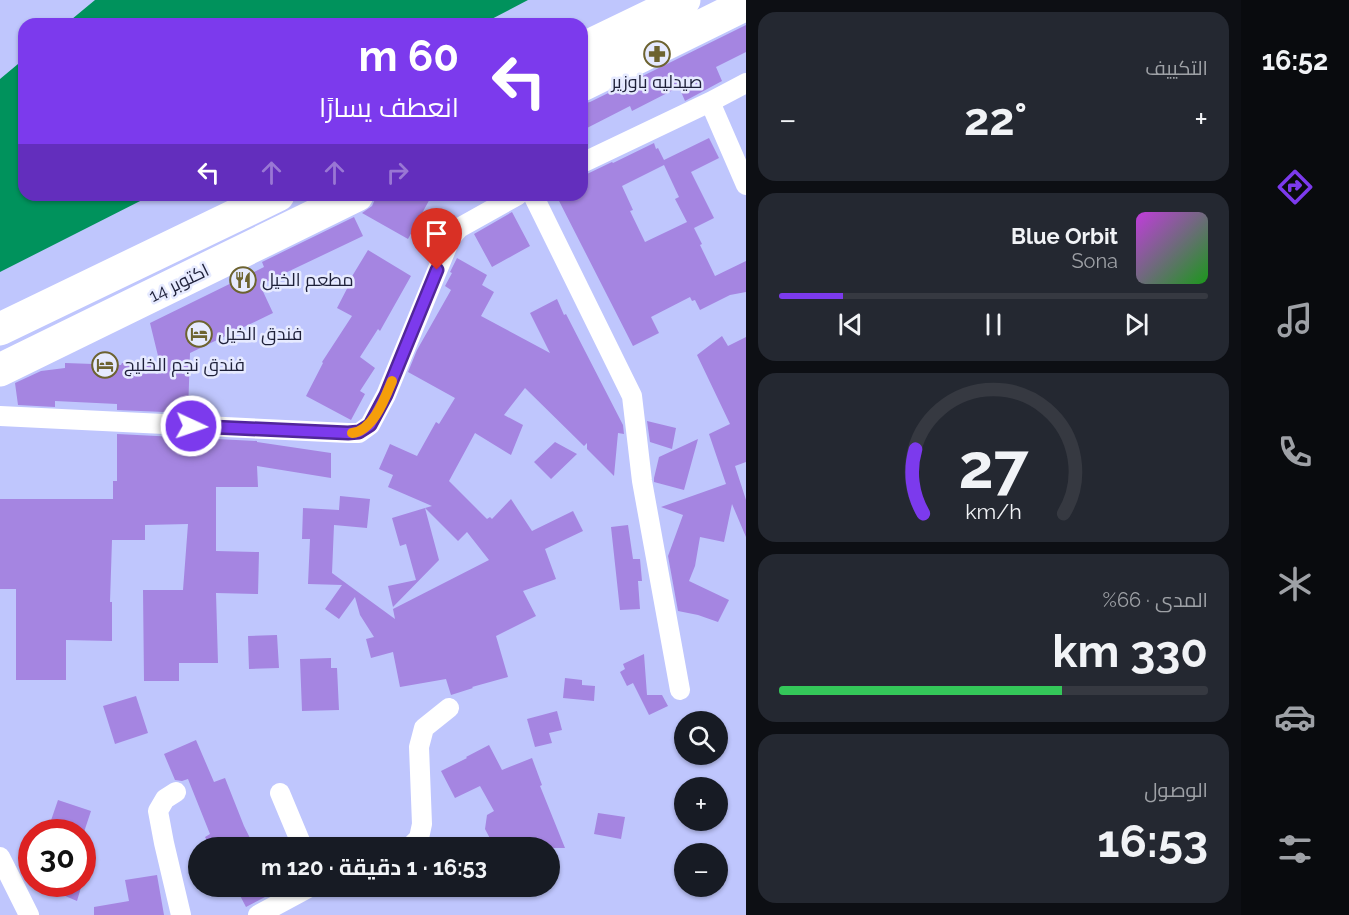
<!DOCTYPE html>
<html lang="ar">
<head>
<meta charset="utf-8">
<style>
  body { margin:0; font-family:Raleway,Cairo,sans-serif; background:#242831; color:#f1f3f6; direction:rtl; height:100vh; display:flex; flex-direction:column; font-size:22px; white-space:nowrap }
  * { box-sizing:border-box; margin:0 }
  p { font-size:20px; color:#9ea1a6 }
  .icon { flex:none; width:33px; height:33px; fill:none; stroke:currentColor; stroke-width:2; stroke-linecap:round; stroke-linejoin:round }
  .map { position:relative; flex:1; overflow:hidden; direction:ltr }
  .side { display:flex; flex-direction:column; gap:12px; padding:12px; background:#0d0f14; width:495px }
  .side>* { flex:none }
  .top-card { position:absolute; left:18px; top:18px; width:570px; height:183px; border-radius:18px; box-shadow:0 2px 4px #0004; direction:rtl; background:#7c3aed; color:#fff; overflow:hidden }
  .tools { position:absolute; left:674px; top:711px; display:grid; gap:12px }
  .tools a { display:grid; place-items:center; width:54px; height:54px; border-radius:50%; background:#171b24; box-shadow:0 2px 4px #0004; font-size:30px }
  .speed { position:absolute; left:18px; top:819px; display:flex; gap:12px; font-size:30px; font-weight:700; text-align:center }
  .speed>* { display:grid; place-content:center; width:78px; height:78px; border-radius:50%; background:#171b24; box-shadow:0 2px 4px #0004; line-height:1 }
  .speed .limit { border:9px solid #d22; background:#fff; color:#111 }
  .pin { position:absolute; display:grid; place-items:center; width:51px; height:51px; color:#fff; margin:-62px -26px; border-radius:50% 50% 50% 0; rotate:-45deg; box-shadow:0 0 6px #0007 }
  .pin .icon { rotate:45deg }
  .me { position:absolute; width:66px; margin:-33px; rotate:93deg; stroke-linejoin:round; filter:drop-shadow(0 0 4px #0008) }
  .turn { display:flex; align-items:center; gap:21px; height:126px; padding:0 30px; font-size:27px }
  .turn .icon { width:78px; height:78px; stroke-width:2.5 }
  .turn b { display:block; font-size:42px; line-height:51px }
  .lanes { display:flex; align-items:center; height:57px; padding:0 30px; background:#0003; justify-content:center; gap:30px; direction:ltr }
  .lanes .off { opacity:.35 }
  .big { font-size:45px; font-weight:700; line-height:1.1 }
  .side .tile { flex:1; display:flex; flex-direction:column; justify-content:center; gap:9px; min-width:0; padding:0 21px; border-radius:18px; background:#242831 }
  .side .dial { align-items:center; gap:0 }
  .dial svg { height:156px; overflow:visible; fill:none; stroke:#363941; stroke-width:7; stroke-linecap:round; text-anchor:middle }
  .dial text { fill:#f1f3f6; stroke:none }
  .song { display:flex; align-items:center; gap:18px }
  .cover { width:72px; height:72px; border-radius:9px; background:linear-gradient(135deg,hsl(290 70% 55%),hsl(120 70% 35%)) }
  .played { height:6px; border-radius:3px; background:linear-gradient(90deg,#7c3aed 15%,#363941 15%) }
  .keys { display:flex; justify-content:space-around; direction:ltr }
  .heat { display:flex; justify-content:space-between; align-items:center; font-size:33px; direction:ltr }
  .charge { height:9px; border-radius:4px; background:linear-gradient(90deg,#34c759 66%,#363941 0) }
  .trip { position:absolute; left:188px; top:837px; width:372px; height:60px; border-radius:30px; background:#171b24; box-shadow:0 2px 4px #0004; font-weight:700; line-height:60px; text-align:center; direction:rtl }
  main { display:flex; flex:1; min-height:0 }
  .dock { display:flex; flex-direction:column; width:108px; justify-content:space-around; align-items:center; background:#090b0e; color:#9ea1a6 }
  .dock .icon { width:42px; height:42px }
  .dock .current { color:#7c3aed }
  .dock b { font-size:27px; color:#f1f3f6 }
  .map>svg:first-child { display:block }
</style>
</head>
<body>
<main>
<nav class="dock">
<b>16:52</b>
<svg class="icon current" aria-label="directions" viewBox="0 0 24 24"><path d="M12 3l9 9-9 9-9-9zM9 14v-3h6M13 9l2 2-2 2"/></svg>
<svg class="icon" aria-label="music" viewBox="0 0 24 24"><path d="M9 18V5l10-2v13"/><circle cx="6" cy="18" r="3"/><circle cx="16" cy="16" r="3"/></svg>
<svg class="icon" aria-label="phone" viewBox="0 0 24 24"><path d="M5 4h4l2 5-3 2q2 4 5 5l2-3 5 2v4C11 20 4 13 5 4z"/></svg>
<svg class="icon" aria-label="climate" viewBox="0 0 24 24"><path d="M12 3v18M4 7l16 10M4 17L20 7"/></svg>
<svg class="icon" aria-label="car" viewBox="0 0 24 24"><path d="M5 17H2v-5l4-1 3-4h7l3 4 3 1v5h-3M9 17h6M6 11h13"/><circle cx="7" cy="17" r="2"/><circle cx="17" cy="17" r="2"/></svg>
<svg class="icon" aria-label="filters" viewBox="0 0 24 24"><path d="M4 7h16M4 17h16"/><circle cx="9" cy="7" r="2"/><circle cx="15" cy="17" r="2"/></svg>
</nav>
<section class="side">
<div class="tile"><p>التكييف</p>
<div class="heat"><a>−</a><b class="big">22°</b><a>+</a></div>
</div>
<div class="tile">
<div class="song"><i class="cover"></i><div><b>Blue Orbit</b><p>Sona</p></div></div>
<div class="played"></div>
<div class="keys"><svg class="icon" aria-label="previous" viewBox="0 0 24 24"><path d="M18 5L8 12l10 7zM5 5v14"/></svg><svg class="icon" aria-label="pause" viewBox="0 0 24 24"><path d="M8 5v14M16 5v14"/></svg><svg class="icon" aria-label="next" viewBox="0 0 24 24"><path d="M6 5l10 7-10 7zM19 5v14"/></svg></div>
</div>
<div class="tile dial"><svg viewBox="0 0 100 80">
<path d="M14 69A42 42 0 1 1 86 69"/>
<path d="M14 69A42 42 0 0 1 10 36" stroke="#7c3aed"/>
<text x="50" y="56" font-size="32" font-weight="700">27</text>
<text x="50" y="72" font-size="11">km/h</text>
</svg></div>
<div class="tile"><p>المدى · 66%</p><b class="big">330 km</b><div class="charge"></div></div>
<div class="tile"><p>الوصول</p><b class="big">16:53</b></div>
</section>
<div class="map">
<svg width="746" height="915" viewBox="0 0 746 915">
  <rect width="100%" height="100%" fill="#bfc6fd"/>
  <path fill="#00925c" d="M95 0H528L482 24H66Z
    M24 59V195H152L0 272V79Z"/>
  <path fill="#a585e1" fill-rule="evenodd" d="M746 25V52L716 67 722 81 685 101 679 87 632 111 630 106 587 128 582 119V104L590 102Z
    M709 138 719 158 691 172 714 218 694 228 702 244 700 245 715 276 746 261V292L730 295 700 310 695 300 692 301 690 297 651 317 659 333 633 346 556 195H582V175L587 174 612 162 613 163 654 143 656 149 658 148 664 160ZM664 165 679 197 675 199 687 222 645 242 630 211 633 210 622 186Z
    M377 195H432L408 239 362 213 372 206Z
    M512 212 530 246 492 267 474 234Z
    M354 217 363 236 260 285 273 313 190 353 188 413 117 410V404L55 401V407L18 405 15 383 41 371 65 368V363L121 365 122 363 160 364 150 323 264 267 262 262Z
    M368 250 411 276 380 331 378 329 360 357 375 368 360 391 365 394 351 420 306 396 323 363 322 362 352 316 337 308 352 279 351 278Z
    M457 258 487 275 482 285 494 292 481 316 550 353 530 313 557 299 564 315 566 314 623 425 624 434 618 433 614 476 587 449V443L584 446 525 388 504 415 523 425 511 455 475 433 449 481 487 519 490 517 492 519 511 499 532 531 573 511 583 531 545 549 556 579 523 591 536 616 496 636 508 677 472 687 473 688 451 695 446 679 400 687 393 652 371 658 366 639 374 637 360 615 355 597 339 619 325 609 342 585 308 584 310 539H302L303 508 339 510 340 496 370 499 367 528 334 525 332 573 395 619 393 609 489 560 467 532 458 541 425 508 432 506 388 487 393 475 379 469 390 444 417 456 436 422 439 424 455 398 408 372 417 350 451 290 445 286 452 273 450 272Z
    M722 336 728 346 746 337V462L735 466 746 500V537L732 504 724 542 700 537 695 566 689 581 729 600 718 622 698 615 678 611 668 556 683 515 661 507 726 484 709 434 730 424 697 355Z
    M647 421 676 428 672 449 650 442Z
    M117 434 257 441V442L331 453V478L257 466 258 487H216V551L259 552 258 594 216 593 218 663H179V681H144L143 590H183L188 524 145 525V540H112L110 602H112V641L66 640V680H16V589H0V499H113V481H117Z
    M698 439 684 490 654 482V478L659 457Z
    M555 442 577 454 551 479 534 462Z
    M425 508 439 560 393 607 388 586 416 580 406 544 400 546 392 518Z
    M628 525 633 559H640L642 581H638L640 609 620 610 611 527Z
    M277 635 279 668 249 669 248 636Z
    M644 654 647 695H662L668 706 649 715 633 683 627 686 620 672 625 669 623 664Z
    M331 658V668H337L339 710 302 711 300 659Z
    M565 678 582 680V685L595 686 594 701 563 698Z
    M136 696 148 733 115 744 103 706Z
    M557 711 562 730 549 733 552 743 535 747 527 719Z
    M196 740 214 782 225 778 244 826 251 840 247 842 250 848H211L205 837 210 834 188 779 182 781 175 780 164 754Z
    M489 745 502 770 532 758 542 785 540 786 565 848H495L485 829 487 815 494 811 480 786 455 798 441 771 467 758 466 757Z
    M58 800 91 811 84 832H47Z
    M598 813 625 817 621 839 594 834Z
    M157 875 164 915H94V907L129 901 125 880Z
    M37 884H82L77 901Z
    M235 886H286L246 907Z"/>
  <g fill="none" stroke-linecap="round" stroke-linejoin="round">
    <path stroke="#fff" stroke-width="20" d="M710 102 746 185
      M582 163 710 102 746 83
      M533 195 632 396 642 481 680 690
      M0 416 348 433H359L370 425 386 395 451 237 459 228 518 195
      M176 792 165 799 158 811 164 843 181 915
      M280 793 303 848
      M409 848 419 838 422 824 419 747 424 728 449 708
      M0 857 29 915
      M258 915 312 886"/>
    <path stroke="#fff" stroke-width="33" d="M582 49 684 0
      M582 85 746 4
      M0 329 278 195
      M0 370 357 195"/>
  </g>
  <g fill="none" stroke-linecap="round" stroke-linejoin="round">
    <g stroke="#51269a" stroke-width="15">
      <path id="route" d="M191 426 348 433 359 432 370 425 386 395 437 270"/>
    </g>
    <use href="#route" stroke="#7c3aed" stroke-width="10"/>
    <path stroke="#f59e0b" stroke-width="10" d="M352 433C373 431 385 398 392 381"/>
  </g>
  <defs>
    <g id="pharmacy-ring" transform="scale(1.35)"><circle r="9.5" fill="#e6eaff" stroke="#6d6330" stroke-width="1.5"/><path d="M-2-6h4v4h4v4h-4v4h-4v-4h-4v-4h4Z" fill="#6d6330"/></g>
    <g id="restaurant-ring" transform="scale(1.35)"><circle r="9.5" fill="#e6eaff" stroke="#6d6330" stroke-width="1.5"/><path d="M-5-6h1v4h1v-4h1v4h1v-4h1v5L-1.5 .5V6h-2V.5L-5-1ZM5-6V6H3V1.5H1.5Q1.5-4 5-6Z" fill="#6d6330"/></g>
    <g id="hotel-ring" transform="scale(1.35)"><circle r="9.5" fill="#e6eaff" stroke="#6d6330" stroke-width="1.5"/><path d="M-6-4.5h1.5V1H6V5H4.5V3h-9V5H-6ZM-4 0a1.8 1.8 0 1 1 3.6 0ZM.5 0V-2.5h3Q6-2.5 6 0Z" fill="#6d6330"/></g>
  </defs>
  <g fill-rule="evenodd">
    <use href="#pharmacy-ring" x="657" y="54"/>
    <use href="#restaurant-ring" x="243" y="280"/>
    <use href="#hotel-ring" x="199" y="334"/>
    <use href="#hotel-ring" x="105" y="365"/>
  </g>
  <g text-anchor="middle" stroke-width="5" stroke-linejoin="round" paint-order="stroke">
    <g font-size="18" fill="#1e2039" stroke="#e6eaff" text-anchor="start">
      <text x="657" y="88" text-anchor="middle">صيدليه باوزير</text>
      <text x="262" y="286">مطعم الخيل</text>
      <text x="218" y="340">فندق الخيل</text>
      <text x="124" y="371">فندق نجم الخليج</text>
    </g>
    <g font-size="18" fill="#1e2039" stroke="#e6eaff">
      <text transform="translate(179 283) rotate(-26)" y="6">14 اكتوبر</text>
    </g>
  </g>
</svg>
<div class="tools">
<a><svg class="icon" aria-label="search" viewBox="0 0 24 24"><circle cx="10" cy="10" r="6"/><path d="M15 15l6 6"/></svg></a>
<a>+</a>
<a>−</a>
</div>
<div class="speed"><div class="limit">30</div></div>
<div class="pin" style="left:437px;top:270px;background:#d93025"><svg class="icon" aria-label="arrive" viewBox="0 0 24 24"><path d="M6 21V4h12l-3 4 3 4H6"/></svg></div>
<svg class="me" style="left:191px;top:426px" viewBox="-20 -20 40 40"><circle r="17" fill="#7c3aed" stroke="#fff" stroke-width="3"/><path d="M0-11L8 9 0 5-8 9z" fill="#fff"/></svg>
<div class="trip">16:53 · 1 دقيقة · 120 m</div>
<div class="top-card">
<div class="turn"><svg class="icon" aria-label="left" viewBox="0 0 24 24"><path d="M17 20v-9H6M10 6l-5 5 5 5"/></svg><div><b>60 m</b>انعطف يسارًا</div></div>
<div class="lanes"><svg class="icon" aria-label="left" viewBox="0 0 24 24"><path d="M17 20v-9H6M10 6l-5 5 5 5"/></svg><svg class="icon off" aria-label="ahead" viewBox="0 0 24 24"><path d="M12 20V5M6 11l6-6 6 6"/></svg><svg class="icon off" aria-label="ahead" viewBox="0 0 24 24"><path d="M12 20V5M6 11l6-6 6 6"/></svg><svg class="icon off" aria-label="right" viewBox="0 0 24 24"><path d="M7 20v-9h11M14 6l5 5-5 5"/></svg></div>
</div>
</div>
</main>
</body>
</html>
